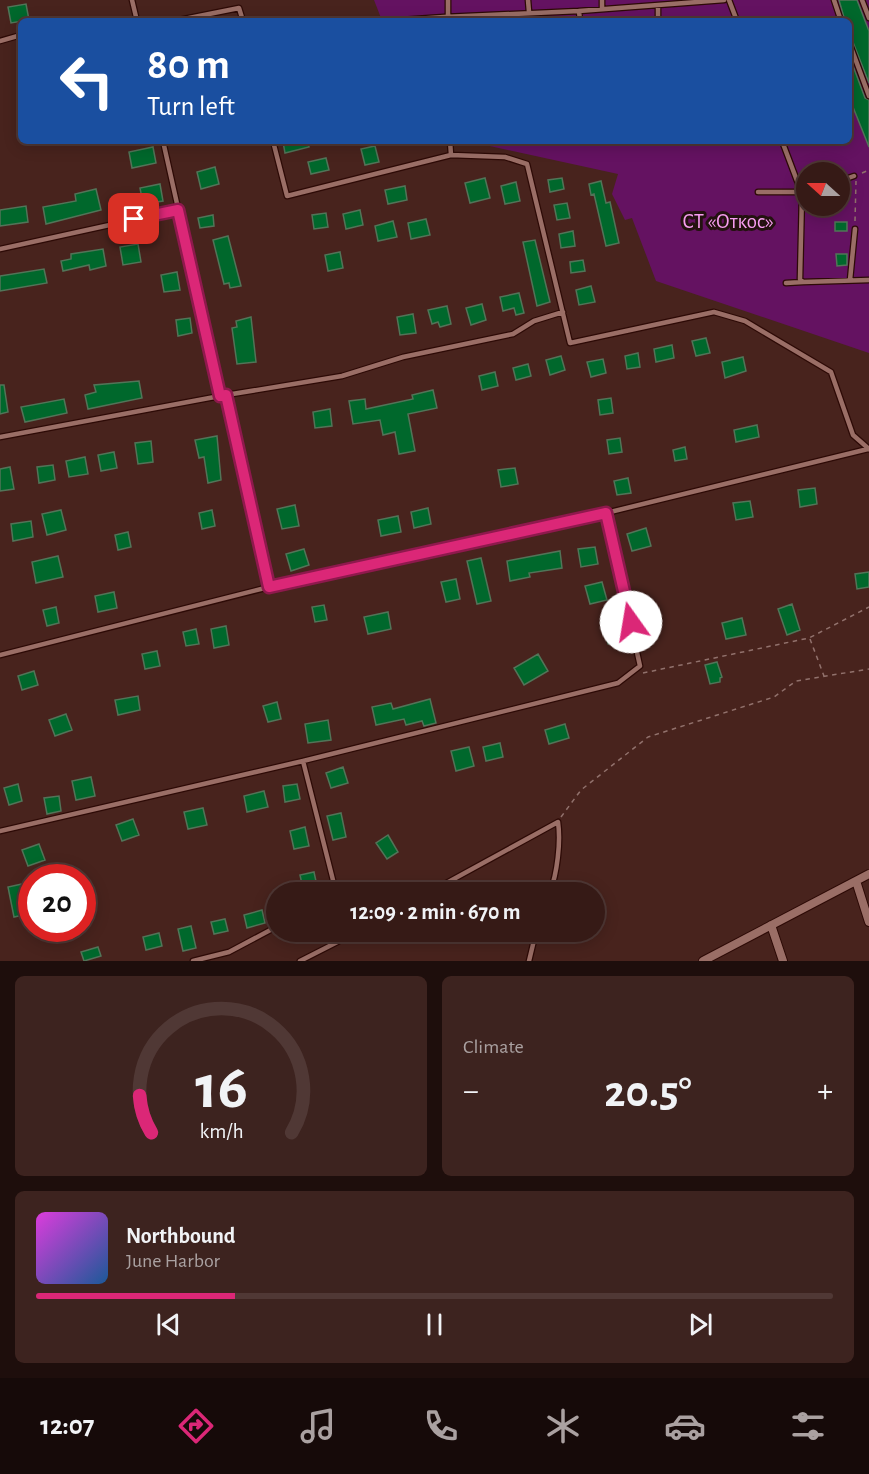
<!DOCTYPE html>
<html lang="en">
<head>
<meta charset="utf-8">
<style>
  body { margin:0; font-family:"Alegreya Sans",sans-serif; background:#3d231f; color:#f1f3f6; height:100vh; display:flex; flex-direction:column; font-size:22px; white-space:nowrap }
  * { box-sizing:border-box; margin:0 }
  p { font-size:20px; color:#aaa1a1 }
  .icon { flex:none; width:33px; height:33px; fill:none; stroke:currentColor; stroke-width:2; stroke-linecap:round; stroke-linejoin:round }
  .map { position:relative; height:961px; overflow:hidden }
  .drawer { display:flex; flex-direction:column; gap:15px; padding:15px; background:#1e0e0c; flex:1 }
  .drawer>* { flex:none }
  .top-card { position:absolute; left:18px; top:18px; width:834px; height:126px; border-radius:9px; box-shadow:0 3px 15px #0003,0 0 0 2px #503835; background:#1a4fa0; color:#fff; overflow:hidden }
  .needle { width:39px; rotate:291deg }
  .tools { position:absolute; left:796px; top:162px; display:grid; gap:12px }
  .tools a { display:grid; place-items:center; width:54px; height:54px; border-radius:50%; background:#361a16; box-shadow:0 3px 15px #0003,0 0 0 2px #503835; font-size:30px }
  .speed { position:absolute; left:18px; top:864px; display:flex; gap:12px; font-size:30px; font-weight:700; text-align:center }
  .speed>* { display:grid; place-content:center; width:78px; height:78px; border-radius:50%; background:#361a16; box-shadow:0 3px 15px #0003,0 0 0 2px #503835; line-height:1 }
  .speed .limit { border:9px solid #d22; background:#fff; color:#111 }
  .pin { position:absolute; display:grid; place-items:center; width:51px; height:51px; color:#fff; margin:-26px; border-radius:12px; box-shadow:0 3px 9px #0006 }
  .me { position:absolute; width:66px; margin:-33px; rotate:347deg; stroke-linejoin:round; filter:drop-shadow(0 0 4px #0008) }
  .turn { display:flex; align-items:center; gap:21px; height:126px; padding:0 30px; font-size:27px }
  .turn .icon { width:78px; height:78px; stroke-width:2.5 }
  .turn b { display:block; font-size:42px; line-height:51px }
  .big { font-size:45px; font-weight:700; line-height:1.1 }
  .drawer .card { flex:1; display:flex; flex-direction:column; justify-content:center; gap:9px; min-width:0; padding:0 21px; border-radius:9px; background:#3d231f }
  .drawer .dial { align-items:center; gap:0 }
  .dial svg { height:156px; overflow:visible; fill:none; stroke:#503835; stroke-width:7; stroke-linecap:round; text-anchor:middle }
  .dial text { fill:#f1f3f6; stroke:none }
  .song { display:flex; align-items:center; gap:18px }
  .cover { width:72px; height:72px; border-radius:9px; background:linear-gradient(135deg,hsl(300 70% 55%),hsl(210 70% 35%)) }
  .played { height:6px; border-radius:3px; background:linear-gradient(90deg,#db2777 25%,#503835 25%) }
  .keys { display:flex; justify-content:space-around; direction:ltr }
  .heat { display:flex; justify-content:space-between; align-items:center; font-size:33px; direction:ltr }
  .drawer .tiles { flex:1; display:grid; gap:15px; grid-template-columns:1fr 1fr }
  .card:last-child { grid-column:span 2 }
  .trip { position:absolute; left:266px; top:882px; width:339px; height:60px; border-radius:30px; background:#361a16; box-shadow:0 3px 15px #0003,0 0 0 2px #503835; font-weight:700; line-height:60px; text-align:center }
  .menu { display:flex; height:96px; justify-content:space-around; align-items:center; background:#160a09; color:#aaa1a1 }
  .menu .icon { width:42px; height:42px }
  .menu .current { color:#db2777 }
  .menu b { font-size:27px; color:#f1f3f6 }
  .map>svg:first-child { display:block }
</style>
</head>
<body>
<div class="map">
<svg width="869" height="961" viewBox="0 0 869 961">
  <rect width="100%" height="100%" fill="#48231d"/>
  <path fill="#641261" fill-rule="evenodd" d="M374 0H869V353L656 281 632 218 625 220 612 194 618 174 467 141H849V21H387L381 18ZM807 172H840V206H807Z"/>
  <path fill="#00682c" stroke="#527458" stroke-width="1.5" d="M839 0H857L869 31V83L849 32V21H845Z
    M26 4 29 20 11 23 8 7Z
    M849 55 865 98 869 100V147L849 97Z
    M289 141H308L309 147 285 153 283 142Z
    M375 146 379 162 365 165 361 149Z
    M153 147 156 163 132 168 129 152Z
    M326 158 329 170 311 174 308 162Z
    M215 167 219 184 201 189 197 172Z
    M485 178 490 198 470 203 465 183Z
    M562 178 564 189 550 192 548 180Z
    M601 181 606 203 610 202 619 243 606 246 594 194 591 195 589 184Z
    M516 182 520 201 505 204 501 186Z
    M160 184 163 201 143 204 140 188Z
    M405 186 407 200 388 204 385 190Z
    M96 189 101 210 46 224 43 207 76 201 75 194Z
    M567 203 570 218 557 220 554 205Z
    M26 206 28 222 0 226V210Z
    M360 210 363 225 346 229 343 214Z
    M326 213 328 227 314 229 312 215Z
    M213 215 214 226 200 228 198 218Z
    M426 219 430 235 411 239 408 223Z
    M393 221 397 237 378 241 375 226Z
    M835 222H847V231H835Z
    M573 231 575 246 561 248 559 234Z
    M228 236 241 286 230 288 229 283 224 284 213 240Z
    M535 240 550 302 537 306 523 242Z
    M138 244 141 262 123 265 120 247Z
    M103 249 106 266 90 270 89 265 63 271 61 261 71 259V254Z
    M340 252 343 268 328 271 325 255Z
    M836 254H847V265L837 266Z
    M583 260 585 271 571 273 570 262Z
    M44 269 47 283 0 291V276Z
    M177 272 180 290 164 292 161 275Z
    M591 286 595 302 579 305 576 290Z
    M519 293 524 313 516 315 514 308 503 311 500 297Z
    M482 304 486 320 471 325 466 308Z
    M447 306 451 324 440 327 438 322 432 324 428 310Z
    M413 314 416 333 400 335 397 317Z
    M251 317 256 362 237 364 232 328 237 327 236 321Z
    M190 318 192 333 178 336 176 320Z
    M706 338 710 353 696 356 692 341Z
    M672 345 674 358 656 362 654 349Z
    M638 353 640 367 627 369 625 356Z
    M561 356 565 370 550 375 546 360Z
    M743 357 746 371 725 378 722 362Z
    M603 359 606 373 591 377 587 362Z
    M528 364 531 376 516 380 513 368Z
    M495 372 498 386 482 390 479 376Z
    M139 381 142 398 88 409 85 395 96 392 94 385Z
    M0 385H4L8 412 0 414Z
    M433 390 437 408 408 414 415 451 399 454 395 432 383 435 380 420 353 424 349 401 365 399 366 409 413 399 412 395Z
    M611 398 613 413 600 415 598 400Z
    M64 399 67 413 25 422 21 407Z
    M330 409 332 426 315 428 313 412Z
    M757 425 759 437 736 442 734 430Z
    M217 436 221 480 208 483 204 457 199 458 195 440Z
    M620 438 622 452 609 454 607 440Z
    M151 441 153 462 138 464 135 443Z
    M685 447 687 459 675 461 673 450Z
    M114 452 117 468 101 471 98 455Z
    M85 457 88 474 69 477 66 461Z
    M53 465 55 480 39 483 37 467Z
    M10 467 14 489 0 491V469Z
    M515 468 518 484 501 487 498 470Z
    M628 478 631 493 617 495 614 481Z
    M815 488 817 504 800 507 798 490Z
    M750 501 753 517 736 520 733 503Z
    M295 505 299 526 282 529 277 509Z
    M428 508 431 524 414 528 411 512Z
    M61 510 66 530 47 535 42 514Z
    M212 510 215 526 202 529 199 513Z
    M398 516 401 532 381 536 378 520Z
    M31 521 33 537 13 541 11 524Z
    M646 528 651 546 632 551 627 534Z
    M128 532 131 547 118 550 115 535Z
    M595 547 598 564 581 567 578 549Z
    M304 549 309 565 291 571 286 554Z
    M560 551 562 568 529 573 530 577 510 581 507 561Z
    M58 556 63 577 36 583 32 562Z
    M481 558 491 601 477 604 467 561Z
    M869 572V587L857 589 855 574Z
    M456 579 460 599 446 602 441 582Z
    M602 582 607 600 590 604 585 586Z
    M114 592 117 608 98 612 95 596Z
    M792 604 800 630 787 635 778 609Z
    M324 605 327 620 315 622 312 607Z
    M56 607 59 623 47 626 43 610Z
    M388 612 391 629 368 634 364 617Z
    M742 618 746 635 726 639 722 623Z
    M620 624 624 641 608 644 604 628Z
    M226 626 229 645 214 648 211 629Z
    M196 629 199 644 186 646 183 632Z
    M157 651 160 666 145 669 142 654Z
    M538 654 548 671 524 685 514 668Z
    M717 662 722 677 720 678V682L710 684 705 665Z
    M34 671 38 685 22 690 18 676Z
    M138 696 140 710 118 715 115 700Z
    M430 699 436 723 424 726 422 721 406 725 404 719 376 725 372 707 391 703 393 709Z
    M277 702 281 719 268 722 263 706Z
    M66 714 72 730 55 736 49 720Z
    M328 720 331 740 308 743 305 724Z
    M565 724 569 738 549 744 545 730Z
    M500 743 503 757 486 761 483 747Z
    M469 747 474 766 456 771 451 751Z
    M343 767 348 783 331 788 326 773Z
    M91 777 95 796 76 800 72 781Z
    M18 784 22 801 9 805 4 788Z
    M297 784 300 799 285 802 283 786Z
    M264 791 268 807 247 812 244 796Z
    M59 796 61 811 47 814 44 798Z
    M203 808 207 825 188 829 184 812Z
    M341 813 346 837 333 840 327 816Z
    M133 819 139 835 122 841 116 825Z
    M305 827 309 846 294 849 290 831Z
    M388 835 398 852 387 859 376 843Z
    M39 844 45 860 28 866 22 850Z
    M314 872 317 886 303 889 300 875Z
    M483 882 489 892H465Z
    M22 884 28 914 14 917 8 887Z
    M262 910 265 923 247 928 244 915Z
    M225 919 228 931 214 934 211 922Z
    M191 926 196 948 183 951 178 929Z
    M159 933 162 946 146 950 143 937Z
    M98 947 101 956 84 961 81 952Z"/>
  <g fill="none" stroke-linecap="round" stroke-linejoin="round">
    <g stroke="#2d0a06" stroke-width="7">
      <path id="service" d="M132 0 137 21
        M448 0V17
        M528 0 529 12
        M602 0V9
        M729 0 737 21
        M834 0 841 21
        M862 0 869 18
        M658 5V21
        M579 11 580 21
        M401 20 444 17
        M174 21 239 8 243 21
        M444 21V17L579 11 724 0
        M0 41 21 35
        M849 42 869 96
        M273 141 287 196 451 155
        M450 141 451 155 505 157 527 164 570 343 714 312 745 321 831 372 853 435 869 449
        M782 141 802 194 800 279 803 282 869 280
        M840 181 854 176
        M758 192H807
        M0 249 178 210
        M850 280 855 229
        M786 283 803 282
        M226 395 269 587
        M220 396 342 376 403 357 513 334 534 321 563 312
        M0 437 220 396 163 141
        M0 655 269 587 606 513 868 449
        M303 761 336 892
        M0 831 303 761 618 683 640 666 606 513
        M430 892 558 822C561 842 557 874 550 892
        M193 961 229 952 276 927
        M300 961 357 932
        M529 961 536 932"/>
    </g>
    <g stroke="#2d0a06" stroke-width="10">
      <path id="minor" d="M856 881 869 922
        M771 925 783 961
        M703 961 869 874"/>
    </g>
    <path stroke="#91716c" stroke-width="1.5" stroke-dasharray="4.5 4.5" stroke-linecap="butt" d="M862 173 869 170
      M855 221 856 181
      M810 639 824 676
      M643 673 809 638 869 607
      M561 817 581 790 648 737 774 697 796 681 869 669"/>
    <use href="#service" stroke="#9a6e66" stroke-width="4.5"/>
    <use href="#minor" stroke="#9a6e66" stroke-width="8"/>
  </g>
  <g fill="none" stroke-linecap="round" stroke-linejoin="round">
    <g stroke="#8e194d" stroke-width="15">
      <path id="route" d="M134 219 178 210 220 396 226 395 269 587 606 513 631 622"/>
    </g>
    <use href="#route" stroke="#db2777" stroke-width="10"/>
  </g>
  <g text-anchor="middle" stroke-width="6" stroke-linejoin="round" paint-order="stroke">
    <g font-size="21" fill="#f79df0" stroke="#23120f">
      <text x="728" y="228">СТ «Откос»</text>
    </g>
  </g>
</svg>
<div class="tools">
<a><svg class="needle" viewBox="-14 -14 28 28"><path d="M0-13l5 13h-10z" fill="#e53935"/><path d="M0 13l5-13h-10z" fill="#aaa1a1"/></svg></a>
</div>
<div class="speed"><div class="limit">20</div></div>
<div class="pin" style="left:134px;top:219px;background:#d93025"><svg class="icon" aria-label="arrive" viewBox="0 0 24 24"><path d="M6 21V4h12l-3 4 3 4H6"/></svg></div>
<svg class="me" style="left:631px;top:622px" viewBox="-20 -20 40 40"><circle r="19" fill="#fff"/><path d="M0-13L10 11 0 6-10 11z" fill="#db2777"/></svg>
<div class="trip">12:09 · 2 min · 670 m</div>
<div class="top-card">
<div class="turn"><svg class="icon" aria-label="left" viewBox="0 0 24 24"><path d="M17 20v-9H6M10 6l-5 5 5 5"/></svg><div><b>80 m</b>Turn left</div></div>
</div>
</div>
<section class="drawer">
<div class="tiles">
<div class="card dial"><svg viewBox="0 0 100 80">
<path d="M14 69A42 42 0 1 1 86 69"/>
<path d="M14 69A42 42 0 0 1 8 50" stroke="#db2777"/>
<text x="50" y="56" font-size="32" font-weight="700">16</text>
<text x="50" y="72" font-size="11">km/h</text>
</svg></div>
<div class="card"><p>Climate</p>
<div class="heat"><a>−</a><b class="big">20.5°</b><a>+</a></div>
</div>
<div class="card">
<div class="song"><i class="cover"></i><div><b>Northbound</b><p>June Harbor</p></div></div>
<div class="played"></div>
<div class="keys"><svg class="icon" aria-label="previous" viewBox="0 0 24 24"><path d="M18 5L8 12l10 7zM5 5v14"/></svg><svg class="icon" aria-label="pause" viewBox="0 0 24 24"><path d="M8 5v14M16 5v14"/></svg><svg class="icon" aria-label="next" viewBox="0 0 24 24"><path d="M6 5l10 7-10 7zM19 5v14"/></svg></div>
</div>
</div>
</section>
<nav class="menu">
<b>12:07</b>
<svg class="icon current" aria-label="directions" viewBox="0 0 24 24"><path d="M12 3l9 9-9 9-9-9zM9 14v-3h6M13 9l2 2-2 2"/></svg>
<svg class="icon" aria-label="music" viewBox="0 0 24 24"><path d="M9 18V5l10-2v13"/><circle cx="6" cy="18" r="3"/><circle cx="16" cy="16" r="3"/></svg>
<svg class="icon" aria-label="phone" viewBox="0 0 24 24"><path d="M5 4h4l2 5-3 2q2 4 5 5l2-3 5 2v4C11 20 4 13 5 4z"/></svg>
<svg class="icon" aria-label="climate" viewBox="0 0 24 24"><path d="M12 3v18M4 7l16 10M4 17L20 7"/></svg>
<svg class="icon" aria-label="car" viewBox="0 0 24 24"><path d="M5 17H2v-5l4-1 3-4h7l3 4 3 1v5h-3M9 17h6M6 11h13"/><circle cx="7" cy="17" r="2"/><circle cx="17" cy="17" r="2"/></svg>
<svg class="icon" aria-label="filters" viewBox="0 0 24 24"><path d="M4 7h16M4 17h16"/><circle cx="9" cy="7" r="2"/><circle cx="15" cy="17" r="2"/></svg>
</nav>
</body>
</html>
